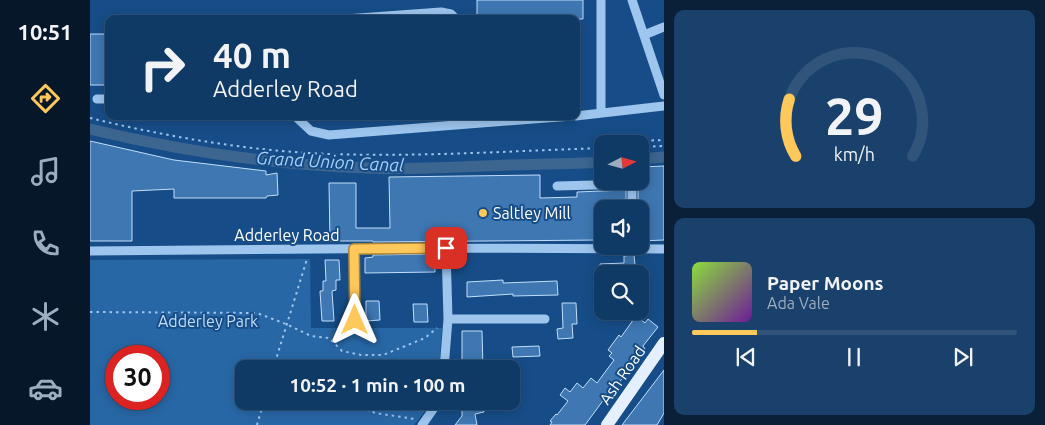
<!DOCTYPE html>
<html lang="en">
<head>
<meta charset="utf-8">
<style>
  body { margin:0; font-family:Ubuntu,sans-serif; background:#19416c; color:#f1f3f6; height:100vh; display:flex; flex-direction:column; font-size:19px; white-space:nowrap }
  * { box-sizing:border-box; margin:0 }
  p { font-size:16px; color:#9cadbf }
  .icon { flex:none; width:28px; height:28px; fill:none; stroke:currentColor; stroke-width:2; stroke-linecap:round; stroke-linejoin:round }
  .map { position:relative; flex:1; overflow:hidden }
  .side { display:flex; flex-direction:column; gap:10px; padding:10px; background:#092038; width:381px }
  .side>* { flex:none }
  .hud { position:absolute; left:15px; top:15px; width:475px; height:105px; border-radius:10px; box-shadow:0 2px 12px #0003,0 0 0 1px #30547a; background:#103a66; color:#f1f3f6; overflow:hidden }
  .needle { width:32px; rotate:84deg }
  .controls { position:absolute; left:504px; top:135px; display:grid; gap:10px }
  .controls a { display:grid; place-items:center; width:55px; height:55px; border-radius:10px; background:#103a66; box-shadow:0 2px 12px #0003,0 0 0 1px #30547a; font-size:25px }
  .speed { position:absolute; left:15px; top:345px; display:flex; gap:10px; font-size:25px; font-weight:700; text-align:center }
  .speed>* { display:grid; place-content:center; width:65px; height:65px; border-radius:50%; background:#103a66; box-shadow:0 2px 12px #0003,0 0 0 1px #30547a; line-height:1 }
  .speed .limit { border:8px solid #d22; background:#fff; color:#111 }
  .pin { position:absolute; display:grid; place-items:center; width:42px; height:42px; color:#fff; margin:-21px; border-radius:10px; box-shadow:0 2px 8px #0006 }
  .me { position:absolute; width:55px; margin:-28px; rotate:0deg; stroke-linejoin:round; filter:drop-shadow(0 0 4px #0008) }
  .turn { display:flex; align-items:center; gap:18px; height:105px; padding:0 25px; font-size:22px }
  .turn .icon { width:65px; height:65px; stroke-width:2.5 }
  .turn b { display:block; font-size:35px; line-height:42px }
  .side .tile { flex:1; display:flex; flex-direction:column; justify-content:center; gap:8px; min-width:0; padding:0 18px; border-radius:10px; background:#19416c }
  .side .dial { align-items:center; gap:0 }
  .dial svg { height:130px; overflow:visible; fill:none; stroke:#30547a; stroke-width:7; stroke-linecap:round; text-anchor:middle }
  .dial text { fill:#f1f3f6; stroke:none }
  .song { display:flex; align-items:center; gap:15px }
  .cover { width:60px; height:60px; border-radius:8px; background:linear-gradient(135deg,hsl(90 70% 55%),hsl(280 70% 35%)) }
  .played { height:5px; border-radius:2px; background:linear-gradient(90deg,#ffc85a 20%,#30547a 20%) }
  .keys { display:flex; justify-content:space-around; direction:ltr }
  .trip { position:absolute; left:145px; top:360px; width:285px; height:50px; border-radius:10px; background:#103a66; box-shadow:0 2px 12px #0003,0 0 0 1px #30547a; font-weight:600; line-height:50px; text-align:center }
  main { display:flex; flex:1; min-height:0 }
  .tab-bar { display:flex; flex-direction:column; width:90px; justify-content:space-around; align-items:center; background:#061729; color:#9cadbf }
  .tab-bar .icon { width:35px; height:35px }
  .tab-bar .selected { color:#ffc85a }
  .tab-bar b { font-size:22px; color:#f1f3f6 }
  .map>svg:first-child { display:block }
</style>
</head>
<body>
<main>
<nav class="tab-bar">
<b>10:51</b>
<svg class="icon selected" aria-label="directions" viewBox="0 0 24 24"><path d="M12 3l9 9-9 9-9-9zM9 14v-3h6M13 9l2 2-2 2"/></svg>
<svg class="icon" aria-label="music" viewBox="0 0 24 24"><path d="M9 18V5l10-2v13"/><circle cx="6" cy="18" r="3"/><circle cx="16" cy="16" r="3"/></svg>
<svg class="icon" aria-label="phone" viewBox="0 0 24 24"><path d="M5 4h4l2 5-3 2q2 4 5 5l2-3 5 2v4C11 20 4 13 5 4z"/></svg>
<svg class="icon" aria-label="climate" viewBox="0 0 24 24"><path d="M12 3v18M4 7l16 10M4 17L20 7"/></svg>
<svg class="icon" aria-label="car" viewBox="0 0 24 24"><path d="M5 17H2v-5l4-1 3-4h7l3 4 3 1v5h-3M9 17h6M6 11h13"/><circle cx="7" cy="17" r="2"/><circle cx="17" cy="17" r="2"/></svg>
</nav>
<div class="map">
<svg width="574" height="425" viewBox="0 0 574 425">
  <rect width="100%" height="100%" fill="#164d88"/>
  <path fill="#2867a6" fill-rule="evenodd" d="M220 259 221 328H352L349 369H154V401H343L324 425H0V260ZM26 356H69V399H26Z"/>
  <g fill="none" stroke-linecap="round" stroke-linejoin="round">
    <path stroke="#3c6590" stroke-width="11" d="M0 129C91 151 184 165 277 168 324 170 371 167 418 165 449 164 481 164 512 162
      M550 159 574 157"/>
  </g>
  <path fill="#3e77b2" stroke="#c2defa" d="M387 0H493V19H387Z
    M0 34H19V85H0Z
    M0 141 84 160 176 171V175L187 173 188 195 177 196 176 198H84V189L42 191V241H0Z
    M574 166V240L550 241V209H548V181H550V167Z
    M450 175V198L487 197V192L536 190V209H512V240L283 242V241H240L239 183H266V228H300L299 177Z
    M345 254V272L275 273V258L283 257V255Z
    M544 255 546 274H511L510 264 534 263V256Z
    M235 260H249L250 280H246V290L242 291 244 321H232L230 291H233V281H236Z
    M413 280V283L467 281 468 295 423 296V294L377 297V282Z
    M276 301H289L290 320 276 321Z
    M472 303H486L487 324H482L483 338 468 339 467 329 473 328Z
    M323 304H337L338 322H324Z
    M546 316 555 323 558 319 568 327 553 346 555 349 528 384 526 383 495 425H460L462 422 460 421 466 414 467 415 478 401 470 395 475 388 480 392 487 383 493 388 501 378 507 383 524 360 519 356 522 353 518 350 529 335 531 337Z
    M372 331H392L393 369H372Z
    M449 346 450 356 423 357 422 347Z
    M574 370V413L567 425H532Z
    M372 401H392L394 412 385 414 387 425H365L372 416Z"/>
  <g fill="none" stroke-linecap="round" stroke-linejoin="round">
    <path stroke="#9dc5ee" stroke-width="2" stroke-dasharray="2.5 4" stroke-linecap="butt" d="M0 118C78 137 159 151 240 154 330 157 422 151 512 148
      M518 144V142L574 140
      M550 147 574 146
      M0 312 167 313 196 324 221 336 239 338 252 351 271 355H293L335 338 347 328
      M183 369 217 259
      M259 401 285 413 325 419
      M171 410 183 401
      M167 425 174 401"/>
    <path stroke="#9dc5ee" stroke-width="9" d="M511 0V113
      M542 0 574 95
      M255 19 351 12 361 14 366 19
      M554 35 574 27
      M7 99H19
      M205 116 221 131 239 135 482 116
      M486 116 574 106
      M467 186 542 184V209
      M265 249V321
      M0 251 356 248 574 249
      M358 319H455
      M354 369 358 319 356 248
      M332 425 349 401"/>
    <path stroke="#e4f0ff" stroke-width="12" d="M517 425 574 343"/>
  </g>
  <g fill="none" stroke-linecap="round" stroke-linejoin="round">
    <g stroke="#a6823a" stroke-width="12">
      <path id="route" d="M265 320 264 249 356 248"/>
    </g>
    <use href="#route" stroke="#ffc85a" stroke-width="9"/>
  </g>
  <circle fill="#ffc85a" stroke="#164d88" stroke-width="2" cx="393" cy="213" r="5"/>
  <g text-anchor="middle" stroke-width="4" stroke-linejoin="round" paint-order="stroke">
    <g font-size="16" fill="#fff" stroke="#164d88" text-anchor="start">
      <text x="403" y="219">Saltley Mill</text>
    </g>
    <g font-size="16" fill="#fff" stroke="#164d88">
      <text x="197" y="241">Adderley Road</text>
      <text transform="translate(532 375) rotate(-55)" y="6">Ash Road</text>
    </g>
    <g font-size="16" fill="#c2defa" stroke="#164d88">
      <text x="118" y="327">Adderley Park</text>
    </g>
    <g font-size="18" font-style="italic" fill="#a8cff6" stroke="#164d88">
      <text transform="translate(240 162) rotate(3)" y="6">Grand Union Canal</text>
    </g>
  </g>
</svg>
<div class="controls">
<a><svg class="needle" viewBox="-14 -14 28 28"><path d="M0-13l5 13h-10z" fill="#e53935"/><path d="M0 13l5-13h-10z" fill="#9cadbf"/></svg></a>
<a><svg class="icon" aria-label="sound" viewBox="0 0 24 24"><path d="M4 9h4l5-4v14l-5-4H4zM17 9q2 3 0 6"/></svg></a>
<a><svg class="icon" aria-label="search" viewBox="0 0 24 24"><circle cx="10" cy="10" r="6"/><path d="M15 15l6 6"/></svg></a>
</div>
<div class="speed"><div class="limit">30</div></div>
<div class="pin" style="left:356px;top:248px;background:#d93025"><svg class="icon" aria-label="arrive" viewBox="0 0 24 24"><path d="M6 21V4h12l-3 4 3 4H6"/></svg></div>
<svg class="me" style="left:265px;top:320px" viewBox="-20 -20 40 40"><path d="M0-17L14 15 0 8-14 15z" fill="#ffc85a" stroke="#fff" stroke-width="4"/></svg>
<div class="trip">10:52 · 1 min · 100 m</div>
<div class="hud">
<div class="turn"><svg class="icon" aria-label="right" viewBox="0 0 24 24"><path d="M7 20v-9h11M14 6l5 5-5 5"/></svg><div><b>40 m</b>Adderley Road</div></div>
</div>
</div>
<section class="side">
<div class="tile dial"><svg viewBox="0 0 100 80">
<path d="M14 69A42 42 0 1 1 86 69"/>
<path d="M14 69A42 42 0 0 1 10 34" stroke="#ffc85a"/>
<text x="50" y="56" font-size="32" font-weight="700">29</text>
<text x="50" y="72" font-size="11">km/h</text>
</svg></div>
<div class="tile">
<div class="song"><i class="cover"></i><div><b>Paper Moons</b><p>Ada Vale</p></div></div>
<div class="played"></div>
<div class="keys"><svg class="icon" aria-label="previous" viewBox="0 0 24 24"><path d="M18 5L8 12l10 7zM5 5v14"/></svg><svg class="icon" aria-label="pause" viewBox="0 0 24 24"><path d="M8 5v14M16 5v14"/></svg><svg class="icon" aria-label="next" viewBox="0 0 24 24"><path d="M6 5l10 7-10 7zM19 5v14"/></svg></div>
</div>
</section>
</main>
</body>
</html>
